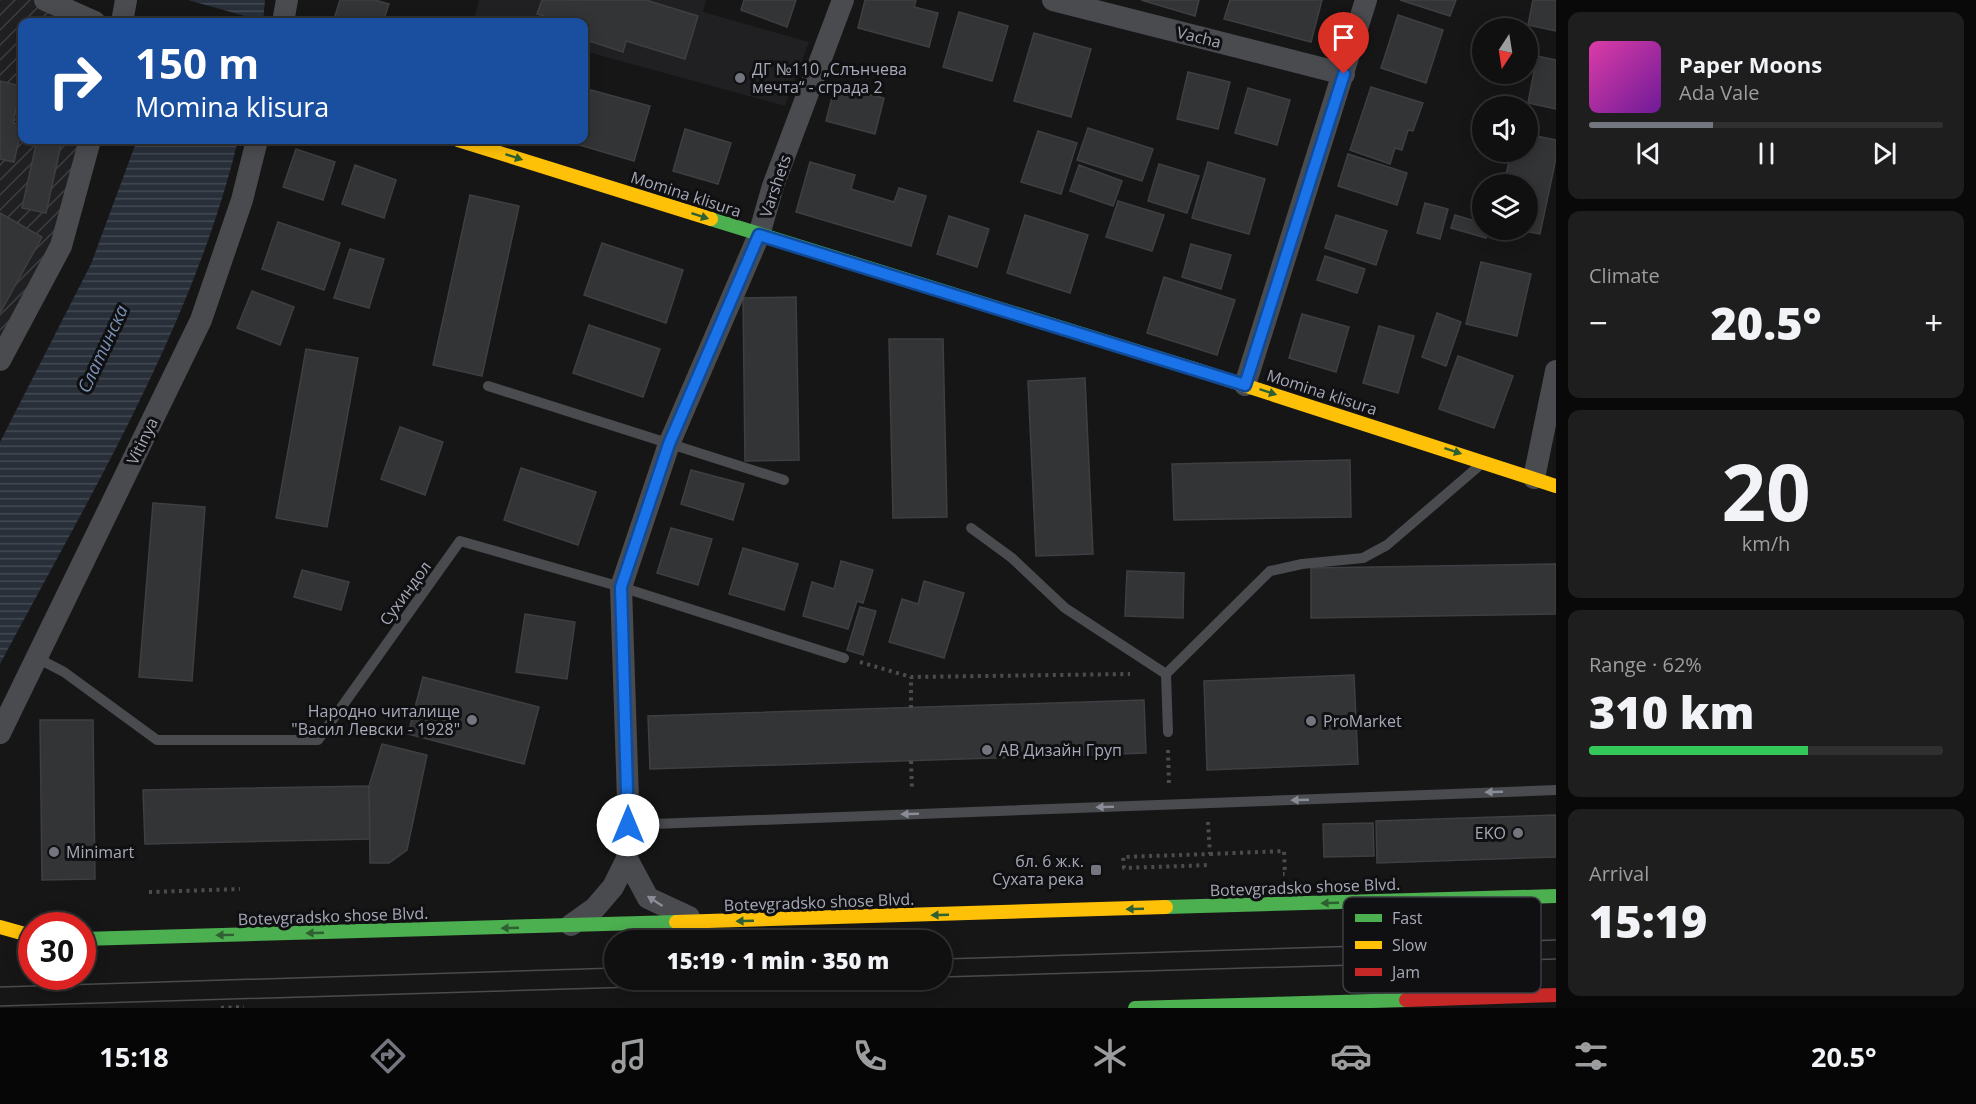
<!DOCTYPE html>
<html lang="en">
<head>
<meta charset="utf-8">
<style>
  body { margin:0; font-family:"Open Sans",sans-serif; background:#1e1e1e; color:#f1f3f6; height:100vh; display:flex; flex-direction:column; font-size:22px; white-space:nowrap }
  * { box-sizing:border-box; margin:0 }
  p { font-size:20px; color:#9c9d9f }
  .icon { flex:none; width:33px; height:33px; fill:none; stroke:currentColor; stroke-width:2; stroke-linecap:round; stroke-linejoin:round }
  .map { position:relative; flex:1; overflow:hidden }
  .panel { display:flex; flex-direction:column; gap:12px; padding:12px; background:#090909; width:420px }
  .panel>* { flex:none }
  .guide { position:absolute; left:18px; top:18px; width:570px; height:126px; border-radius:12px; box-shadow:0 3px 15px #0003,0 0 0 2px #303030; background:#1a4fa0; color:#fff; overflow:hidden }
  .needle { width:39px; rotate:192deg }
  .buttons { position:absolute; left:1472px; top:18px; display:grid; gap:12px }
  .buttons a { display:grid; place-items:center; width:66px; height:66px; border-radius:50%; background:#101010; box-shadow:0 3px 15px #0003,0 0 0 2px #303030; font-size:30px }
  .speed { position:absolute; left:18px; top:912px; display:flex; gap:12px; font-size:30px; font-weight:700; text-align:center }
  .speed>* { display:grid; place-content:center; width:78px; height:78px; border-radius:50%; background:#101010; box-shadow:0 3px 15px #0003,0 0 0 2px #303030; line-height:1 }
  .speed .limit { border:9px solid #d22; background:#fff; color:#111 }
  .pin { position:absolute; display:grid; place-items:center; width:51px; height:51px; color:#fff; margin:-62px -26px; border-radius:50% 50% 50% 0; rotate:-45deg; box-shadow:0 0 6px #0007 }
  .pin .icon { rotate:45deg }
  .me { position:absolute; width:66px; margin:-33px; rotate:0deg; stroke-linejoin:round; filter:drop-shadow(0 0 4px #0008) }
  .turn { display:flex; align-items:center; gap:21px; height:126px; padding:0 18px; font-size:27px }
  .turn .icon { width:78px; height:78px; stroke-width:2.5 }
  .turn b { display:block; font-size:42px; line-height:51px }
  .big { font-size:45px; font-weight:800; line-height:1.1 }
  .panel .widget { flex:1; display:flex; flex-direction:column; justify-content:center; gap:9px; min-width:0; padding:0 21px; border-radius:12px; background:#1e1e1e }
  .panel .dial { align-items:center; gap:0 }
  .dial b { font-size:78px; line-height:1 }
  .song { display:flex; align-items:center; gap:18px }
  .cover { width:72px; height:72px; border-radius:9px; background:linear-gradient(135deg,hsl(320 70% 55%),hsl(280 70% 35%)) }
  .played { height:6px; border-radius:3px; background:linear-gradient(90deg,#74767f 35%,#303030 35%) }
  .keys { display:flex; justify-content:space-around; direction:ltr }
  .heat { display:flex; justify-content:space-between; align-items:center; font-size:33px; direction:ltr }
  .charge { height:9px; border-radius:4px; background:linear-gradient(90deg,#34c759 62%,#303030 0) }
  .trip { position:absolute; left:604px; top:930px; width:348px; height:60px; border-radius:30px; background:#101010; box-shadow:0 3px 15px #0003,0 0 0 2px #303030; font-weight:800; line-height:60px; text-align:center }
  .tabs { display:flex; height:96px; justify-content:space-around; align-items:center; background:#060606; color:#9c9d9f }
  .tabs .icon { width:42px; height:42px }
  .tabs .active { color:#74767f }
  .tabs b { font-size:27px; color:#f1f3f6 }
  main { display:flex; flex:1; min-height:0 }
  .map>svg:first-child { display:block }
</style>
</head>
<body>
<main>
<div class="map">
<svg width="1556" height="1008" viewBox="0 0 1556 1008">
  <defs>
    <pattern id="industrial-furrows" width="10" height="10" patternUnits="userSpaceOnUse" patternTransform="scale(1.5)"><rect width="10" height="10" fill="#202023"/><path d="M-1 1l2-2M0 10L10 0M9 11l2-2" fill="none" stroke="#3d3e41"/></pattern>
    <pattern id="water-rules" width="6" height="5" patternUnits="userSpaceOnUse" patternTransform="scale(1.5)"><rect width="6" height="5" fill="#282f39"/><path d="M0 2.5h6" fill="none" stroke="#444a54"/></pattern>
  </defs>
  <rect width="100%" height="100%" fill="#161616"/>
  <path fill="#202023" d="M479 0H706L703 12 809 42 785 106 584 51V22L474 20Z"/>
  <path fill="url(#industrial-furrows)" d="M0 0H45L95 22H22V140H90L61 246 0 360Z"/>
  <path fill="url(#water-rules)" d="M174 0H265L263 22H168Z
    M137 140H238C194 324 89 497 0 664V442L91 264Z"/>
  <path fill="#161616" d="M171 0H188L266 22H165Z"/>
  <path fill="#333436" stroke="#3e3f42" stroke-width="1.5" d="M340 0H375L389 4 383 22H333Z
    M542 0H646L698 16 685 59 626 41 623 52 586 40 589 30 584 28V22H564L537 14Z
    M744 0H796L787 27 741 10Z
    M865 0H916L914 7 938 13 929 47 858 28Z
    M1141 0H1199L1195 16Z
    M1230 0H1322L1311 42 1224 19Z
    M1400 0H1456L1450 16Z
    M1533 0H1556V31L1528 25Z
    M959 12 1008 26 992 81 943 67Z
    M1398 15 1443 30 1426 83 1381 68Z
    M1479 30 1482 31V56L1473 53Z
    M1034 33 1091 49 1071 117 1014 101Z
    M1537 56 1556 60V109L1528 103Z
    M1188 72 1230 82 1218 129 1177 119Z
    M0 81 21 86 13 123 22 125 14 162 0 159Z
    M835 86 884 98 875 134 826 121Z
    M1371 87 1423 103 1413 131 1408 130 1402 150 1395 148 1390 164 1350 150Z
    M1248 88 1290 100 1277 145 1235 133Z
    M591 90 650 106 634 161 576 144 577 140H584V117Z
    M1088 128 1153 149 1142 181 1077 160Z
    M685 129 731 143 718 184 673 171Z
    M1038 131 1077 143 1061 194 1021 182Z
    M1527 134 1556 140V158L1540 234 1518 230H1527V184H1504L1511 152H1527Z
    M37 140H62L46 213 22 208Z
    M296 149 335 162 323 200 283 187Z
    M1348 154 1407 173 1397 205 1338 186Z
    M810 162 855 175 851 189 894 202 899 188 926 196 911 246 796 212Z
    M1208 162 1265 179 1249 234 1192 218Z
    M1159 164 1199 176 1187 213 1148 201Z
    M355 165 396 180 384 218 342 204Z
    M1079 165 1122 181 1113 206 1070 191Z
    M470 195 519 206 482 376 433 365Z
    M1118 201 1164 215 1152 251 1106 237Z
    M1425 203 1448 209 1440 239 1417 233Z
    M0 213 42 237 0 313Z
    M1025 215 1088 235 1070 293 1007 273Z
    M1336 215 1387 231 1376 265 1325 248Z
    M1455 215 1482 223V230H1489L1486 238 1451 228Z
    M949 216 989 229 977 267 937 254Z
    M278 222 340 243 324 290 262 269Z
    M602 243 683 270 666 323 584 295Z
    M1191 244 1231 255 1221 289 1182 277Z
    M350 249 384 259 369 308 334 298Z
    M1325 256 1365 269 1357 293 1317 280Z
    M1481 262 1531 274 1517 336 1466 324Z
    M1164 277 1235 300 1217 355 1147 333Z
    M252 291 294 307 280 345 237 328Z
    M796 297 799 460 745 461 743 298Z
    M1437 313 1461 322 1446 366 1422 357Z
    M1302 314 1349 327 1336 372 1289 358Z
    M589 325 660 349 643 397 573 373Z
    M1379 326 1414 336 1398 393 1363 383Z
    M889 339H943L947 517 893 518Z
    M306 349 358 358 327 527 276 518Z
    M1458 356 1513 376 1494 428 1439 409Z
    M1085 378 1093 554 1036 556 1028 381Z
    M400 427 443 442 425 495 381 479Z
    M1350 460 1351 517 1174 520 1172 464Z
    M521 468 596 492 578 545 504 520Z
    M691 470 744 484 733 520 681 504Z
    M153 503 205 507 192 681 139 677Z
    M671 528 712 539 698 585 657 573Z
    M743 548 798 564 784 610 729 594Z
    M841 561 873 570 863 603 857 601 848 629 803 616 812 582 834 589Z
    M1556 564V614L1311 618V568Z
    M302 570 349 582 341 610 294 597Z
    M1127 571 1184 573 1183 618 1125 616Z
    M924 581 964 593 944 658 889 642 902 599 918 604Z
    M860 607 876 611 863 655 847 650Z
    M525 614 575 622 567 679 516 672Z
    M1354 675 1358 764 1207 770 1204 681Z
    M423 677 539 707 524 764 408 734Z
    M1144 700 1146 753 650 769 648 716Z
    M40 720H93L95 879 42 880Z
    M382 744 427 755 407 850 389 863H370L369 786Z
    M369 786 370 839 145 844 143 790Z
    M1556 815V857L1377 863 1376 821Z
    M1373 823 1374 856 1324 857 1323 824Z"/>
  <g fill="none" stroke-linecap="round" stroke-linejoin="round">
    <path stroke="#4c4c50" stroke-width="4" stroke-dasharray="3 4.5" stroke-linecap="butt" d="M860 662 911 677 1130 674
      M911 708V677
      M1168 750 1169 785
      M911 761 912 790
      M1208 822 1210 854 1123 857 1124 868 1210 865
      M1210 854 1284 851 1285 874H1283
      M149 892 240 889
      M221 1008 244 1007"/>
    <path stroke="#494b4f" stroke-width="10" d="M488 386 784 480
      M971 528 1012 558 1065 608 1166 674
      M37 658 64 672 157 740H318L460 541 621 587 844 658
      M1168 732 1166 674 1270 571 1302 564 1363 558 1387 545 1479 466
      M628 825 1556 790"/>
    <path stroke="#494b4f" stroke-width="22" d="M45 0 95 22
      M1053 0 1344 74
      M122 22 126 0
      M283 22 287 0
      M0 360 61 246 90 140
      M1245 385 1366 0
      M1534 478 1556 371
      M0 733 201 320 242 200 257 140
      M627 859 648 898 689 917
      M571 925 595 908 613 887 627 859 628 800 621 587 669 444 759 235 773 186 843 0"/>
    <path stroke="#4caf50" stroke-width="14" d="M711 219 1191 368
      M1166 907 1556 896
      M82 939 676 922
      M1135 1008 1406 1000"/>
    <path stroke="#ffc107" stroke-width="14" d="M458 140 711 219
      M1191 368 1556 486
      M676 922 1166 907
      M0 927 32 936"/>
    <path stroke="#c62828" stroke-width="14" d="M1406 1000 1556 995"/>
    <path stroke="#494b4e" stroke-width="1.5" d="M942 959 1556 940
      M942 977 1556 959
      M0 987 615 968
      M0 1006 869 980"/>
  </g>
  <defs><path id="oneway-solid" d="M-6-.8H1V-3.2L6.5 0L1 3.2V.8H-6Z" transform="scale(1.5)"/></defs>
  <g fill="#2e6031">
    <use href="#oneway-solid" transform="translate(514 157) rotate(18)"/>
    <use href="#oneway-solid" transform="translate(700 216) rotate(18)"/>
    <use href="#oneway-solid" transform="translate(1268 392) rotate(18)"/>
    <use href="#oneway-solid" transform="translate(1453 451) rotate(18)"/>
    <use href="#oneway-solid" transform="translate(1330 903) rotate(178)"/>
    <use href="#oneway-solid" transform="translate(1135 909) rotate(178)"/>
    <use href="#oneway-solid" transform="translate(940 915) rotate(178)"/>
    <use href="#oneway-solid" transform="translate(745 921) rotate(178)"/>
    <use href="#oneway-solid" transform="translate(510 928) rotate(178)"/>
    <use href="#oneway-solid" transform="translate(315 933) rotate(178)"/>
    <use href="#oneway-solid" transform="translate(225 935) rotate(179)"/>
  </g>
  <g fill="#8a8d98">
    <use href="#oneway-solid" transform="translate(1494 792) rotate(178)"/>
    <use href="#oneway-solid" transform="translate(1300 800) rotate(178)"/>
    <use href="#oneway-solid" transform="translate(1105 807) rotate(178)"/>
    <use href="#oneway-solid" transform="translate(910 814) rotate(178)"/>
    <use href="#oneway-solid" transform="translate(655 901) rotate(-147)"/>
  </g>
  <g fill="none" stroke-linecap="round" stroke-linejoin="round">
    <g stroke="#114b97" stroke-width="15">
      <path id="route" d="M628 825 621 587 669 444 759 235 1245 385 1344 74"/>
    </g>
    <use href="#route" stroke="#1a73e8" stroke-width="10"/>
  </g>
  <g fill="#74767f" stroke="#101012" stroke-width="2">
    <circle cx="740" cy="78" r="6"/>
    <circle cx="472" cy="720" r="6"/>
    <circle cx="1311" cy="721" r="6"/>
    <circle cx="987" cy="750" r="6"/>
    <circle cx="1518" cy="833" r="6"/>
    <circle cx="54" cy="852" r="6"/>
    <rect x="1090" y="864" width="12" height="12" rx="3"/>
  </g>
  <g text-anchor="middle" stroke-width="6" stroke-linejoin="round" paint-order="stroke">
    <g font-size="16" fill="#a6a9b8" stroke="#101012">
      <text transform="translate(1199 37) rotate(14)" y="6">Vacha</text>
      <text transform="translate(775 186) rotate(-71)" y="6">Varshets</text>
      <text transform="translate(686 194) rotate(18)" y="6">Momina klisura</text>
      <text transform="translate(1322 392) rotate(18)" y="6">Momina klisura</text>
      <text transform="translate(142 441) rotate(-64)" y="6">Vitinya</text>
      <text transform="translate(405 593) rotate(-54)" y="6">Сухиндол</text>
      <text transform="translate(1305 887) rotate(-2)" y="6">Botevgradsko shose Blvd.</text>
      <text transform="translate(819 902) rotate(-2)" y="6">Botevgradsko shose Blvd.</text>
      <text transform="translate(333 916) rotate(-2)" y="6">Botevgradsko shose Blvd.</text>
    </g>
    <g font-size="16" fill="#a6a9b8" stroke="#101012" text-anchor="start">
      <text x="752" y="75">ДГ №110 „Слънчева<tspan x="752" dy="18">мечта“ - сграда 2</tspan></text>
      <text x="460" y="717" text-anchor="end">Народно читалище<tspan x="460" dy="18">"Васил Левски - 1928"</tspan></text>
      <text x="1323" y="727">ProMarket</text>
      <text x="999" y="756">АВ Дизайн Груп</text>
      <text x="1506" y="839" text-anchor="end">EKO</text>
      <text x="66" y="858">Minimart</text>
      <text x="1084" y="867" text-anchor="end">бл. 6 ж.к.<tspan x="1084" dy="18">Сухата река</tspan></text>
    </g>
    <g font-size="18" font-style="italic" fill="#7a91b6" stroke="#101012">
      <text transform="translate(103 349) rotate(-65)" y="6">Слатинска</text>
    </g>
  </g>
  <rect x="1343" y="897" width="198" height="96" rx="9" fill="#101012" stroke="#3d3e44" stroke-width="1.5"/>
  <rect x="1355" y="914" width="27" height="8" fill="#4caf50"/>
  <rect x="1355" y="941" width="27" height="8" fill="#ffc107"/>
  <rect x="1355" y="968" width="27" height="8" fill="#c62828"/>
  <g font-size="16" fill="#a6a9b8">
    <text x="1392" y="924">Fast</text>
    <text x="1392" y="951">Slow</text>
    <text x="1392" y="978">Jam</text>
  </g>
</svg>
<div class="buttons">
<a><svg class="needle" viewBox="-14 -14 28 28"><path d="M0-13l5 13h-10z" fill="#e53935"/><path d="M0 13l5-13h-10z" fill="#9c9d9f"/></svg></a>
<a><svg class="icon" aria-label="sound" viewBox="0 0 24 24"><path d="M4 9h4l5-4v14l-5-4H4zM17 9q2 3 0 6"/></svg></a>
<a><svg class="icon" aria-label="layers" viewBox="0 0 24 24"><path d="M12 4l9 5-9 5-9-5zM3 14l9 5 9-5"/></svg></a>
</div>
<div class="speed"><div class="limit">30</div></div>
<div class="pin" style="left:1344px;top:74px;background:#d93025"><svg class="icon" aria-label="arrive" viewBox="0 0 24 24"><path d="M6 21V4h12l-3 4 3 4H6"/></svg></div>
<svg class="me" style="left:628px;top:825px" viewBox="-20 -20 40 40"><circle r="19" fill="#fff"/><path d="M0-13L10 11 0 6-10 11z" fill="#1a73e8"/></svg>
<div class="trip">15:19 · 1 min · 350 m</div>
<div class="guide">
<div class="turn"><svg class="icon" aria-label="right" viewBox="0 0 24 24"><path d="M7 20v-9h11M14 6l5 5-5 5"/></svg><div><b>150 m</b>Momina klisura</div></div>
</div>
</div>
<section class="panel">
<div class="widget">
<div class="song"><i class="cover"></i><div><b>Paper Moons</b><p>Ada Vale</p></div></div>
<div class="played"></div>
<div class="keys"><svg class="icon" aria-label="previous" viewBox="0 0 24 24"><path d="M18 5L8 12l10 7zM5 5v14"/></svg><svg class="icon" aria-label="pause" viewBox="0 0 24 24"><path d="M8 5v14M16 5v14"/></svg><svg class="icon" aria-label="next" viewBox="0 0 24 24"><path d="M6 5l10 7-10 7zM19 5v14"/></svg></div>
</div>
<div class="widget"><p>Climate</p>
<div class="heat"><a>−</a><b class="big">20.5°</b><a>+</a></div>
</div>
<div class="widget dial"><b>20</b><p>km/h</p></div>
<div class="widget"><p>Range · 62%</p><b class="big">310 km</b><div class="charge"></div></div>
<div class="widget"><p>Arrival</p><b class="big">15:19</b></div>
</section>
</main>
<nav class="tabs">
<b>15:18</b>
<svg class="icon active" aria-label="directions" viewBox="0 0 24 24"><path d="M12 3l9 9-9 9-9-9zM9 14v-3h6M13 9l2 2-2 2"/></svg>
<svg class="icon" aria-label="music" viewBox="0 0 24 24"><path d="M9 18V5l10-2v13"/><circle cx="6" cy="18" r="3"/><circle cx="16" cy="16" r="3"/></svg>
<svg class="icon" aria-label="phone" viewBox="0 0 24 24"><path d="M5 4h4l2 5-3 2q2 4 5 5l2-3 5 2v4C11 20 4 13 5 4z"/></svg>
<svg class="icon" aria-label="climate" viewBox="0 0 24 24"><path d="M12 3v18M4 7l16 10M4 17L20 7"/></svg>
<svg class="icon" aria-label="car" viewBox="0 0 24 24"><path d="M5 17H2v-5l4-1 3-4h7l3 4 3 1v5h-3M9 17h6M6 11h13"/><circle cx="7" cy="17" r="2"/><circle cx="17" cy="17" r="2"/></svg>
<svg class="icon" aria-label="filters" viewBox="0 0 24 24"><path d="M4 7h16M4 17h16"/><circle cx="9" cy="7" r="2"/><circle cx="15" cy="17" r="2"/></svg>
<b>20.5°</b>
</nav>
</body>
</html>
